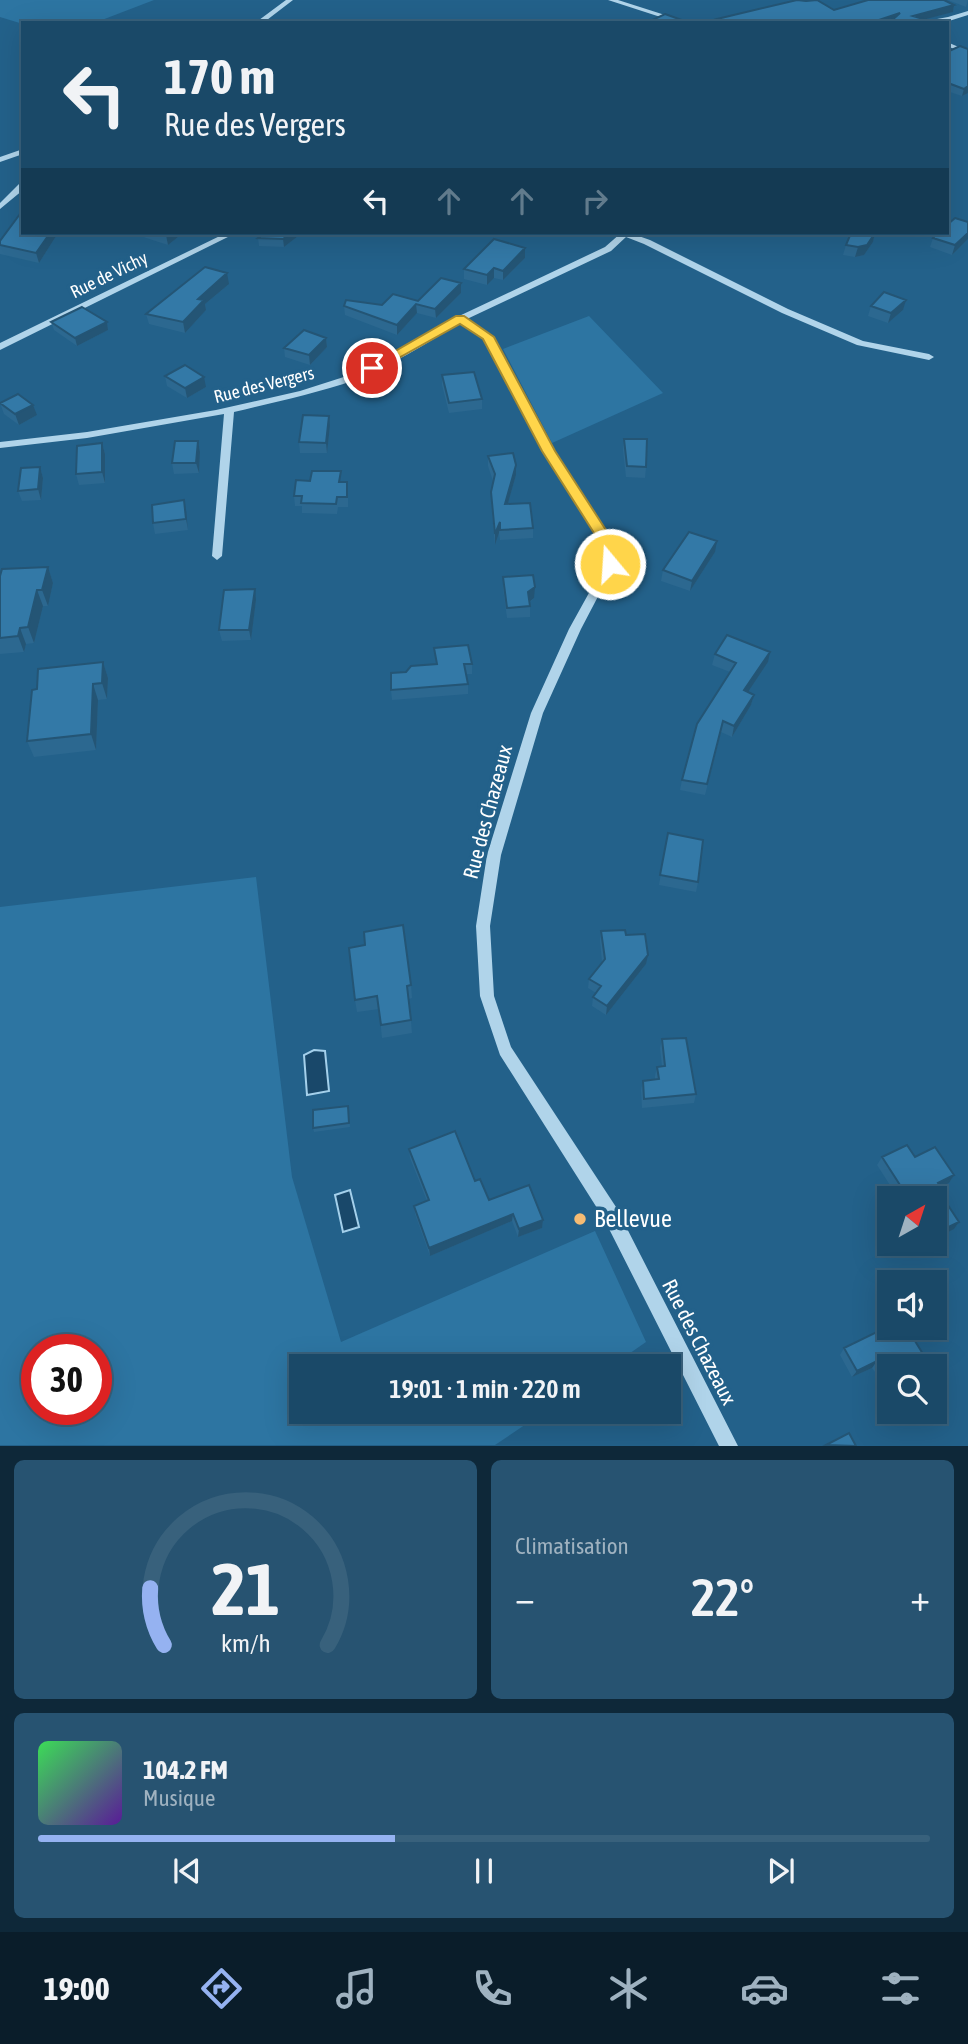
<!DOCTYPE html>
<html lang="fr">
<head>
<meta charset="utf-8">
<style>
  body { margin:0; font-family:"Asap Condensed",sans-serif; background:#275371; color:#f1f3f6; height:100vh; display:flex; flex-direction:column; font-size:26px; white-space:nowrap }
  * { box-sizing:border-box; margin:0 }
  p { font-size:23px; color:#9fb2c0 }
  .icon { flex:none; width:38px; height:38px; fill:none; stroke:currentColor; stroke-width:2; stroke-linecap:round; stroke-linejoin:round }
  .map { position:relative; height:1446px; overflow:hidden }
  .sheet { display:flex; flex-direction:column; gap:14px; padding:14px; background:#0e2839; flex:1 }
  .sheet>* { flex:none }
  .top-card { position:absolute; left:21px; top:21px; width:928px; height:214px; border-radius:0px; box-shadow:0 7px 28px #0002,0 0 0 2px #38617c; background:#1a4968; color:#f1f3f6; overflow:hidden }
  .needle { width:46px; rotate:39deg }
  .fabs { position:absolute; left:877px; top:1186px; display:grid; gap:14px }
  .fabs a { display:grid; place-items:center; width:70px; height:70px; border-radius:0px; background:#1a4968; box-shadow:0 7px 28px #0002,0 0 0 2px #38617c; font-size:35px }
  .speed { position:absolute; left:21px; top:1334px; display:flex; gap:14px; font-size:35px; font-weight:700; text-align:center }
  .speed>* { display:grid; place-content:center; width:91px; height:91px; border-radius:50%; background:#1a4968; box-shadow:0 7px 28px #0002,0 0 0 2px #38617c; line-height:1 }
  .speed .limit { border:10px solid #d22; background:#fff; color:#111 }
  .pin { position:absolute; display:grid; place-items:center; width:60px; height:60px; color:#fff; margin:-30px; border:4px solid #fff; border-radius:50%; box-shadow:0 2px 7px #0007 }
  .me { position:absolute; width:77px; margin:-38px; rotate:342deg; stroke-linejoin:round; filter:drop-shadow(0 0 5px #0008) }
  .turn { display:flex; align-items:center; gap:24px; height:147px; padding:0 28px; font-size:32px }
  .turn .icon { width:91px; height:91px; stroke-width:2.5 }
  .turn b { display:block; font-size:49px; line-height:60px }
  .lanes { display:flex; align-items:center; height:66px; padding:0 28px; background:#0003; justify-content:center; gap:35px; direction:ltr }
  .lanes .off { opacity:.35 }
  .big { font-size:52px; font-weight:600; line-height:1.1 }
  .sheet .widget { flex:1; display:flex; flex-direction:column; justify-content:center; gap:10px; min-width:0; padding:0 24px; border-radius:10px; background:#275371 }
  .sheet .dial { align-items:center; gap:0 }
  .dial svg { height:182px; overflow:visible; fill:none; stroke:#38617c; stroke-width:7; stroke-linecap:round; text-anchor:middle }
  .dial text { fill:#f1f3f6; stroke:none }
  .song { display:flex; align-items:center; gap:21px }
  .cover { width:84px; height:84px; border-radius:10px; background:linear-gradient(135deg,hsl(130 70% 55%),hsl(270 70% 35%)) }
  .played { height:7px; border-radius:4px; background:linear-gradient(90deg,#95b2f1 40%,#38617c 40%) }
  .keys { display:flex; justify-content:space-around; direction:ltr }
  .heat { display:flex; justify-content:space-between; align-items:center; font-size:38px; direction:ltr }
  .sheet .tiles { flex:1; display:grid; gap:14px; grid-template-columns:1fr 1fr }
  .widget:last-child { grid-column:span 2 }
  .trip { position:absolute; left:289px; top:1354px; width:392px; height:70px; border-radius:0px; background:#1a4968; box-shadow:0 7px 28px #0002,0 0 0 2px #38617c; font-weight:600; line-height:70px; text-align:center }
  .tab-bar { display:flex; height:112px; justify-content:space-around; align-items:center; background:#0a1d2a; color:#9fb2c0 }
  .tab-bar .icon { width:49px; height:49px }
  .tab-bar .current { color:#95b2f1 }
  .tab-bar b { font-size:32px; color:#f1f3f6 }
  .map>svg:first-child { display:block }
</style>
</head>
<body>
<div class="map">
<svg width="968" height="1446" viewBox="0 0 968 1446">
  <rect width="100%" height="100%" fill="#23618a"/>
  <path fill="#2d75a2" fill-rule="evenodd" d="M0 0H154L94 23 23 24 0 17Z
    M589 316 663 393 552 443 503 349Z
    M256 877 292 1177 341 1342 595 1231 646 1342 610 1367H301V1412H544L495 1445H0V907ZM96 1349V1409H37V1349Z"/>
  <path fill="#19486a" stroke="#a4d0eb" stroke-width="2" d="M314 1050 325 1051 329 1091 307 1095 304 1055Z
    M350 1190 359 1227 343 1232 335 1195Z"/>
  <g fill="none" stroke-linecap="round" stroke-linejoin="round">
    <path fill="#b0d4ea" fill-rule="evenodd" d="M286 0H293L263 23H255Z
      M608 0H618L690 23H679Z
      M968 11V15L949 21 915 23 948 17Z
      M947 42 968 51V55L947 46Z
      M23 149V154L0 162V157Z
      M20 183H23V190L0 209V203Z
      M226 233H236L0 350V343Z
      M621 233H630L650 240 788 309 863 341 929 354 934 357 929 360 857 345 782 313 644 244 626 237 611 251 467 319 493 337 553 451 613 544 615 564 581 629 543 713 501 855 490 926 494 996 511 1047 616 1207 738 1446H719L604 1219 500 1055 480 996 476 926 487 855 531 713 569 629 605 564 603 544 543 451 484 339 460 323C426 343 392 366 355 380 315 394 274 402 234 412L222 556 217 560 212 556 224 414 87 438 0 448V442L87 432 216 410 300 391 350 375 389 357 457 317 605 247Z"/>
  </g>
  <path fill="#2c6890" d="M948 0H968L966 7Z
    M954 5 953 12 925 19 936 23H717V19L834 10Z
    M947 52 968 93 962 96 947 91Z
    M968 222V239L952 255 930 247 933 238Z
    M23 233H58L39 263 0 254V241Z
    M131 233H183L168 245Z
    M302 233 284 247 259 246 258 238Z
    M875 233 873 242 864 255 855 257 843 255 846 245Z
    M525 248V258L503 280 494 278 487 285 464 279V269Z
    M461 283V293L436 318 417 313 397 335 345 315 344 306 382 305 418 301Z
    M229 284 205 304 206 310 185 333 149 324 146 314Z
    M871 306 903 310 888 323 868 316Z
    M51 322H107L108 330 77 346 54 330Z
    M326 338 327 347 310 365 285 357 284 348Z
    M442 375 482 399V409L449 413 442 385Z
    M165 376 206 387 187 398 167 386Z
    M0 403 37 415 19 425 4 414Z
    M329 416 330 426 327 453H300L299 442Z
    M624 439 646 467 645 478 626 477 623 450Z
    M198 441 200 452 199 473 174 474 172 463Z
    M102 443 105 454V483L79 485 76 474Z
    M488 456 516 475 508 503 533 528V538L500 540 499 533 495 545 491 502V492L493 481 488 466Z
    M40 467 43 478 41 500 22 501 18 491Z
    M341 482 348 492V507H338L337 514 302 513V506H295L294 496Z
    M186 511 188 530 155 534 153 523Z
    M715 552 690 591 661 581 663 570Z
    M48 567 53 583 48 606H43L34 643 26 644 24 652 0 654V576Z
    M503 577 534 598 530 602V617L507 618 503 588Z
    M256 600 251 640 222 641 219 630Z
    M434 648 472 664V674H466L468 684V694L392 700 391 690 406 672 436 664Z
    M715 654 768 662 748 692 754 695 751 705 732 737 721 732 705 795 680 790 682 780 730 672 712 665Z
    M103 662 108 678 107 699 98 700 96 750 34 757 27 741 37 689Z
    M668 833 698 882 696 892 659 885Z
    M601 931 626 935 646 964 606 1015 592 1006 593 997 596 993 588 988 589 979 602 962 600 941Z
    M411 985 412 998 409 999 412 1033 382 1038 379 1009 357 1012 355 1000Z
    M662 1039 696 1094 694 1103 642 1108 641 1090 643 1081 655 1080V1076L657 1067 662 1066 660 1048Z
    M348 1106 350 1127 314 1132 313 1128Z
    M409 1149 475 1181 489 1200 543 1220 542 1228 518 1237 512 1221 430 1256 415 1214 414 1206 427 1201 410 1158Z
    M882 1157H915L954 1175 949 1183 941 1187 945 1194 943 1198 959 1222 954 1229 934 1199H899L877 1165Z
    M909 1244H923L912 1250Z
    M844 1348 889 1367V1378L888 1376 881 1380 872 1368 852 1377 840 1355Z"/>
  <path fill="#245575" d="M954 5 953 12 911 23 913 16Z
    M900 13 892 23H870Z
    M968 86V93L962 96 964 89Z
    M50 233H58L39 263 36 253Z
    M169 233H183L168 245 166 235Z
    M291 233H302L284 247 283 239Z
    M875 233 873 242 864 255 855 257 858 247Z
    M968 233V239L952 255 955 245Z
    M525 248V258L503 280V271Z
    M494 268V278L487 285V275Z
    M227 273 229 284 205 304 206 310 185 333 183 322 198 299Z
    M461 283V293L436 318 435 309Z
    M906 300 903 310 888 323 891 313Z
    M416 304 417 313 397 335V325Z
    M107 322 108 330 77 346 75 338Z
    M326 338 327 347 310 365 309 355Z
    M204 377 206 387 187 398 185 388Z
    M33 405 37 415 19 425 15 414Z
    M329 416 330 426 327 453 326 443Z
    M198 441 200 452 199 473 196 463Z
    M102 443 105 454V483L102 472Z
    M516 465V475L505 514V504Z
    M40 467 43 478 41 500 38 489Z
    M184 500 186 511 188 530 186 519Z
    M500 522 499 533 495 545V534Z
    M717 541 715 552 690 591 692 581Z
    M48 567 53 583 48 606 42 590Z
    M535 587 534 598 528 603V592Z
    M255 589 256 600 251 640 249 630Z
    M37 590 43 606 34 643 28 627Z
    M20 628 26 644 24 652 18 636Z
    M770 652 768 662 742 701 744 690Z
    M103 662 108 678 107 699 102 683Z
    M93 684 98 700 96 750 91 734Z
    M754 695 751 705 732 737 734 726Z
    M648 955 646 964 606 1015 607 1006Z
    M954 1175 949 1183 933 1191 938 1183Z
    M513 1214 512 1221 430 1256 429 1248Z
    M543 1220 542 1228 518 1237 519 1229Z
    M959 1222 954 1229 934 1239V1234Z
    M916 1244H923L912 1250Z
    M877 1361 872 1368 852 1377 857 1371Z
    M889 1372 888 1376 881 1380 886 1374Z"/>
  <path fill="#3379a7" stroke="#245575" stroke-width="2" d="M797 0 806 1 817 0 834 10 868 0H944L954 5 913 16 937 23H889L900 13 870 23H728L717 19Z
    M665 14 690 23H646Z
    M960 46 968 49V86L964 89 948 83 947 84V52Z
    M20 214H23V233H50L36 253 0 245V241Z
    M955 218 968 222V233L955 245 933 238 938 233H947V225Z
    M265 233H291L283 239 258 238Z
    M851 233H875L867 245 858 247 846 245Z
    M494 239 525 248 503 271 494 268 487 275 464 269Z
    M205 267 227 273 198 299 204 300 183 322 146 314Z
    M441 278 461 283 435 309 416 304 397 325 344 306 346 300 382 305 393 294 418 301Z
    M884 292 906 300 891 313 871 306Z
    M82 307 107 322 75 338 51 322Z
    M304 330 326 338 309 355 284 348Z
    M185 365 204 377 185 388 165 376Z
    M474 372 482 399 449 403 442 375Z
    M18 394 33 405 15 414 0 403Z
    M303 415 329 416 326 443 299 442Z
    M624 439H647L646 467 627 466Z
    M175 441H198L196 463H172Z
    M102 443V472L76 474 77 446Z
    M513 453 516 465 505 504 530 503 533 528 500 530V522L495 534 491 492 495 474 488 456Z
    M40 467 38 489 18 491 21 468Z
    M312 471H341L339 482H347V497H337L336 504 301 503 302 496H294L296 480 310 481Z
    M184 500 186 519 153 523 152 505Z
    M689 532 717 541 692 581 663 570Z
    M48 567 42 590H37L28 627 20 628 18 636 0 638V576L2 569Z
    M533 575 535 587 528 592 530 606 507 608 503 577Z
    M255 589 249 630H219L224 590Z
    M727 635 770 652 744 690 754 695 734 726 723 721 707 784 682 780 697 724 736 663 715 654Z
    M468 645 472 664H464L468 684 391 690V673L406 672 411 666 437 664 434 648Z
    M103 662 102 683 93 684 91 734 27 741 32 690 37 689 38 669Z
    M668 833 703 840 698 882 660 875Z
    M403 925 411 985 407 986 411 1020 381 1025 377 996 355 1000 349 948 365 945 364 932Z
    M625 930 626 935 645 934 648 955 607 1006 593 997 601 986 589 979 605 959 601 931Z
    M686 1038 696 1094 644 1099 643 1081 659 1079 657 1067 665 1066 662 1039Z
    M348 1106 349 1123 313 1128V1110Z
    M455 1131 475 1181 480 1179 489 1200 529 1185 543 1220 519 1229 513 1214 429 1248 414 1206 429 1200 409 1149Z
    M907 1145 915 1157 935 1147 954 1175 938 1183 945 1194 942 1196 959 1222 934 1234V1199H909L882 1157Z
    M889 1326V1328H907L931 1367H889V1372L886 1374 877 1361 857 1371 844 1348Z
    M849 1433 856 1446 826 1445Z"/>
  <path fill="#ffd54a" stroke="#a68a30" stroke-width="2" d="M456 316H464L494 337 555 451 615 544 617 564 615 568 610 569 603 564 601 544 542 451 483 339 460 324 377 370 366 368Z"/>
  <circle fill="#f5bb73" stroke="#23618a" stroke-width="2.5" cx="580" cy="1219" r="7"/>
  <g text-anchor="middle" stroke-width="7" stroke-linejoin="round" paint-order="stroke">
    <g font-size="18" fill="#fff" stroke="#23618a">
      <text transform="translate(109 275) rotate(-26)" y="6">Rue de Vichy</text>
      <text transform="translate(264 385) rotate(-14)" y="6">Rue des Vergers</text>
    </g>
    <g font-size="21" fill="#fff" stroke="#23618a">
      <text transform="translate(488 812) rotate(-75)" y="7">Rue des Chazeaux</text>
      <text transform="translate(699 1342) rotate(63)" y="7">Rue des Chazeaux</text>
    </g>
    <g font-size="24" fill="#fff" stroke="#23618a" text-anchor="start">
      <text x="594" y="1227">Bellevue</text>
    </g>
  </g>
</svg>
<div class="fabs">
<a><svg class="needle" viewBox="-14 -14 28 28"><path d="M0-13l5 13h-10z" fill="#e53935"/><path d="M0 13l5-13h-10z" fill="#9fb2c0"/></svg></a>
<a><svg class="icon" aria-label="sound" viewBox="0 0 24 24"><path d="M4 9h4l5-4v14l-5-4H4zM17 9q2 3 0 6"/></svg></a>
<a><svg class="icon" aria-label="search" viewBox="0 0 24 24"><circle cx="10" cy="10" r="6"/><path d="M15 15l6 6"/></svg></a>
</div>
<div class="speed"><div class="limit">30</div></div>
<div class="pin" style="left:372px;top:368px;background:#d93025"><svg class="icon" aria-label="arrive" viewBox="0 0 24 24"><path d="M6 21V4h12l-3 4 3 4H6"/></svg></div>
<svg class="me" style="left:610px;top:564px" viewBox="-20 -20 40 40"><circle r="17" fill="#ffd54a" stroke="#fff" stroke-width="3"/><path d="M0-11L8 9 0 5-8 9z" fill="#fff"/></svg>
<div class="trip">19:01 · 1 min · 220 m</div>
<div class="top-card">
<div class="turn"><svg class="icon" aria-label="left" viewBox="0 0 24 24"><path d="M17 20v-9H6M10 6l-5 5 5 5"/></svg><div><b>170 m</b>Rue des Vergers</div></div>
<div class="lanes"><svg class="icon" aria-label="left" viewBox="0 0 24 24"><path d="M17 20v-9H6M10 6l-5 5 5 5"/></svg><svg class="icon off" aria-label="ahead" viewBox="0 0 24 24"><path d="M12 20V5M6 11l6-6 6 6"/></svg><svg class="icon off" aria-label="ahead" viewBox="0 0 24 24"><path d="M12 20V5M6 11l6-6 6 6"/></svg><svg class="icon off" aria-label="right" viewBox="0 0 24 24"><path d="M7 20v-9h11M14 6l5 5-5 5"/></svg></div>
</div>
</div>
<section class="sheet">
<div class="tiles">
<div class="widget dial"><svg viewBox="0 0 100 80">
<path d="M14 69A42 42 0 1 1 86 69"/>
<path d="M14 69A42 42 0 0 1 8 44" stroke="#95b2f1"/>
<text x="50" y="56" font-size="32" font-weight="700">21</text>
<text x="50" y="72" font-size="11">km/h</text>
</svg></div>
<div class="widget"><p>Climatisation</p>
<div class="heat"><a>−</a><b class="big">22°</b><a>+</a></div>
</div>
<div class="widget">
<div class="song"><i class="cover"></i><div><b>104.2 FM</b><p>Musique</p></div></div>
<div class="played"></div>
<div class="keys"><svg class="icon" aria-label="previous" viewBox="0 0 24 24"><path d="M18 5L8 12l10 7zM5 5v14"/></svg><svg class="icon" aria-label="pause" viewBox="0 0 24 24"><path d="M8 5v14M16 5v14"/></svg><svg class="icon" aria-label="next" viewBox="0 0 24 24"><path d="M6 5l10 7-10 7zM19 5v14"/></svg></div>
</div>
</div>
</section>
<nav class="tab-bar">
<b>19:00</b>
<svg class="icon current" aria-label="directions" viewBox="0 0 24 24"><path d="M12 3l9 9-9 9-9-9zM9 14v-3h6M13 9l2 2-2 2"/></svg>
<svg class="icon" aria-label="music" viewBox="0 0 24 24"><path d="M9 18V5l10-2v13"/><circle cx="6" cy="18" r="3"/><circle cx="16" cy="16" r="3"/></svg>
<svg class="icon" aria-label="phone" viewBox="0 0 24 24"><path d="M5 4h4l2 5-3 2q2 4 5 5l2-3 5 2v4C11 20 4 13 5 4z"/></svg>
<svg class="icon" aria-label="climate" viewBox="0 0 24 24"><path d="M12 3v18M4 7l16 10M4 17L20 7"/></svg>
<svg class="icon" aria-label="car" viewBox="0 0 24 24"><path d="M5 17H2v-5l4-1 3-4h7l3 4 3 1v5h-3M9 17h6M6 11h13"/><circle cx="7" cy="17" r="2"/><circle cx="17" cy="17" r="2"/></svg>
<svg class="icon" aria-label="filters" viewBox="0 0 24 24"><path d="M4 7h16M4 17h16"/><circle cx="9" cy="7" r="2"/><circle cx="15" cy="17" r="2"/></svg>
</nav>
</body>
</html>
